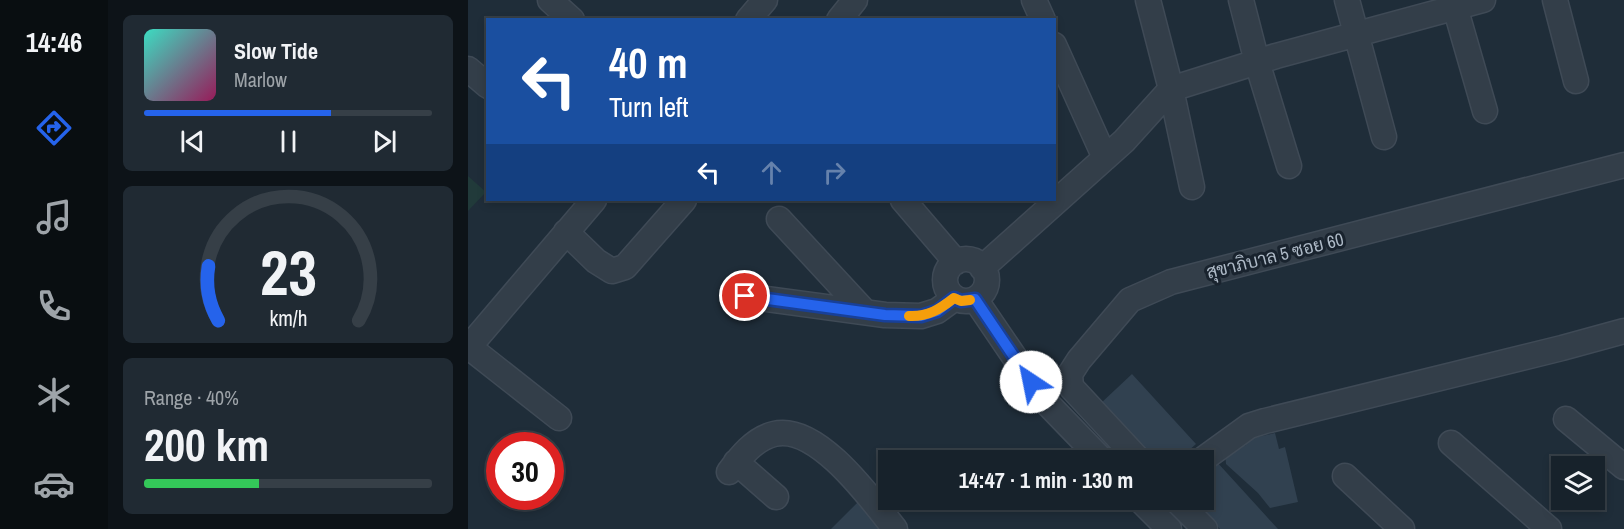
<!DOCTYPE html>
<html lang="en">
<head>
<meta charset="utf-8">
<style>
  body { margin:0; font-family:"Archivo Narrow",Sarabun,sans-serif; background:#202a33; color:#f1f3f6; height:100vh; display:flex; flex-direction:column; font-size:22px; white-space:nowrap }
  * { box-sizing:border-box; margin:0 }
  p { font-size:20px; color:#9ea4a9 }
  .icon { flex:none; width:33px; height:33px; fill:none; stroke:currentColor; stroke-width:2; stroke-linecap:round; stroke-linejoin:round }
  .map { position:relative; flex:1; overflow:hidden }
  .panel { display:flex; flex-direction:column; gap:15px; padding:15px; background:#0d1318; width:360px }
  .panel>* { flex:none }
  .hud { position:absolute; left:18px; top:18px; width:570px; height:183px; border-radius:0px; box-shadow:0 3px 9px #0003,0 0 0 2px #363f47; background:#1a4fa0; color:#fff; overflow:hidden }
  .fabs { position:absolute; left:1083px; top:456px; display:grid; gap:12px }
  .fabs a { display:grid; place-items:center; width:54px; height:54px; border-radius:0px; background:#17222b; box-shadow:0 3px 9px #0003,0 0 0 2px #363f47; font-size:30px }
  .speed { position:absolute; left:18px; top:432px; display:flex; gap:12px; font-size:30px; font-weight:700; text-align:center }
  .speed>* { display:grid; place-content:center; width:78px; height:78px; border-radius:50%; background:#17222b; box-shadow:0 3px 9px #0003,0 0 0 2px #363f47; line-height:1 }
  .speed .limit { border:9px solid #d22; background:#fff; color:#111 }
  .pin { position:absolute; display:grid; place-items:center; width:51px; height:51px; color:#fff; margin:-26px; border:3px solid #fff; border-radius:50%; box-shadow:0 2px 6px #0007 }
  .me { position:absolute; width:66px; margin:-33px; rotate:326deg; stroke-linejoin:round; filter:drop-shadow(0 0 4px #0008) }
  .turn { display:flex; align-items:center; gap:21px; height:126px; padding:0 24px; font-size:27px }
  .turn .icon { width:78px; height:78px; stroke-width:2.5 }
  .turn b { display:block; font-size:42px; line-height:51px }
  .lanes { display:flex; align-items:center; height:57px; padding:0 24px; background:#0003; justify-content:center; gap:30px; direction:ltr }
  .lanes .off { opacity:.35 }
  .big { font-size:45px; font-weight:700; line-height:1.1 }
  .panel .tile { flex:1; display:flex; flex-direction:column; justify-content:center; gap:9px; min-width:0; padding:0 21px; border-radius:9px; background:#202a33 }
  .panel .dial { align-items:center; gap:0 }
  .dial svg { height:156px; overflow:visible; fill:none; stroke:#363f47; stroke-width:7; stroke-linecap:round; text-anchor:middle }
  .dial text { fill:#f1f3f6; stroke:none }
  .song { display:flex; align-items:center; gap:18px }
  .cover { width:72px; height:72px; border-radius:9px; background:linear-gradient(135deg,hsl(170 70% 55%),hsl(330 70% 35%)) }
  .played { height:6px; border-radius:3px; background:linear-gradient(90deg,#2563eb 65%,#363f47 65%) }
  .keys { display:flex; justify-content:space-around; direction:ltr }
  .charge { height:9px; border-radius:4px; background:linear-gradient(90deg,#34c759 40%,#363f47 0) }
  .trip { position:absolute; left:410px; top:450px; width:336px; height:60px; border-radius:0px; background:#17222b; box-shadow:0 3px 9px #0003,0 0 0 2px #363f47; font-weight:700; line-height:60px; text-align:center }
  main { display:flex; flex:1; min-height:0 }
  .menu { display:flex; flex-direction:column; width:108px; justify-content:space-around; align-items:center; background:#090e11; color:#9ea4a9 }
  .menu .icon { width:42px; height:42px }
  .menu .on { color:#2563eb }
  .menu b { font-size:27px; color:#f1f3f6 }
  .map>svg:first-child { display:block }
</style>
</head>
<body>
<main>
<nav class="menu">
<b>14:46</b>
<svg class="icon on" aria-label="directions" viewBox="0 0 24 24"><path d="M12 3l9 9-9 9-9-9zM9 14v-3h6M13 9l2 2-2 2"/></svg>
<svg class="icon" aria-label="music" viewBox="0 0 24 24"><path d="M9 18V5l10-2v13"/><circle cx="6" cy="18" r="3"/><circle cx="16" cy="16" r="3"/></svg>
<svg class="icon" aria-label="phone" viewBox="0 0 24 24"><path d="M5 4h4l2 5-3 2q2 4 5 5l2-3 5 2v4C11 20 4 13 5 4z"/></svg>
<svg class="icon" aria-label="climate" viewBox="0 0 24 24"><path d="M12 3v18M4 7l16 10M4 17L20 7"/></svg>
<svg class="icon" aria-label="car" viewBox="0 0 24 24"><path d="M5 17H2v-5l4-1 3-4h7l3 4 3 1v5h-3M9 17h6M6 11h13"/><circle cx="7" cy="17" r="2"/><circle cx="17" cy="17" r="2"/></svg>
</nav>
<section class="panel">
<div class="tile">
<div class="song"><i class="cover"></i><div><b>Slow Tide</b><p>Marlow</p></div></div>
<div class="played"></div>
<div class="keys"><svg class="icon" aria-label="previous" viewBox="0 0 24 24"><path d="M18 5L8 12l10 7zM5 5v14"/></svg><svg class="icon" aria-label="pause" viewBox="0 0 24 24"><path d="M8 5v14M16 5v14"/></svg><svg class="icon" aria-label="next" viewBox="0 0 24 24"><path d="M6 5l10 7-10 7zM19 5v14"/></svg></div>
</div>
<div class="tile dial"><svg viewBox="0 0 100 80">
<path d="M14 69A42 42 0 1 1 86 69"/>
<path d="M14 69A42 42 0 0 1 9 41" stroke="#2563eb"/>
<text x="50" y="56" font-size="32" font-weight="700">23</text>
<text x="50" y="72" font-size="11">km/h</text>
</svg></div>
<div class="tile"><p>Range · 40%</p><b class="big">200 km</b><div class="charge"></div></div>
</section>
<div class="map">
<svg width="1156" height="529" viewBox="0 0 1156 529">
  <rect width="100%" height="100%" fill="#1f2d39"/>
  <path fill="#213a3a" d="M0 176 18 192 0 211Z"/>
  <path fill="#314150" d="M664 374 728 444 710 460H684L632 404Z
    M807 433 811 449 817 447 830 502 802 508 790 493 758 464 757 452 778 445 777 440Z
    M748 461 810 529H752L725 500H735V473Z
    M393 499 417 529H363Z"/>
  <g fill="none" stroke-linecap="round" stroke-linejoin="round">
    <g stroke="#3f4a56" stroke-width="27">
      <path id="minor" d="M82 0 104 20
        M566 0 575 20
        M680 0 703 89 724 187
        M773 0 789 62 821 166
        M879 0 916 137
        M985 0 1017 111
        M1087 0 1108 81
        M280 20 297 0
        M371 20 387 0
        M586 45 637 158
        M0 69 20 86
        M435 200 488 262
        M311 219 397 312
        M98 232 128 261 144 271 157 267 216 200
        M477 280a21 21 0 1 1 42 0a21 21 0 1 1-42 0Z
        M514 268 656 141 703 89 808 56 1015 0
        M277 296 417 315 453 316 469 311 487 298
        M507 299 575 399 634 460
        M1 347 91 418
        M0 348 126 200
        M1098 419 1156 467
        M983 443 1081 529
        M671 460 603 387 602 374 611 360 662 300 703 282 1156 165
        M734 460 781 426 797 421 1094 348 1156 331
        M268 462 308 497
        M261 472C272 457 286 439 306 434 349 423 403 499 427 529
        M877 476 934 529
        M672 500 701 529
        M708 500 737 529"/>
    </g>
    <use href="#minor" stroke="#333e49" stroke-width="24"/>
  </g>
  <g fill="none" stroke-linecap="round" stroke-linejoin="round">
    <g stroke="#184099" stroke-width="15">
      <path id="route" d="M277 296 417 315 453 316 469 311 486 298 493 301 507 299 563 382"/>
    </g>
    <use href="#route" stroke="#2563eb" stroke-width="10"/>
    <path stroke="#f59e0b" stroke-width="10" d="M441 316C460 317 472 309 486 298L493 301 502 300"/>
  </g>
  <g text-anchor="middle" stroke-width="6" stroke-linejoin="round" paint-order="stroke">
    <g font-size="18" fill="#adb9c6" stroke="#19232e">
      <text transform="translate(807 256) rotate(-14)" y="6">สุขาภิบาล 5 ซอย 60</text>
    </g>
  </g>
</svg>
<div class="fabs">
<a><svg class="icon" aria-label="layers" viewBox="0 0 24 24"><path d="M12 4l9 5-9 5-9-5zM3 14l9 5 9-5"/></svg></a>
</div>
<div class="speed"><div class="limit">30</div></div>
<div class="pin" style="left:277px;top:296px;background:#d93025"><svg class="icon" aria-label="arrive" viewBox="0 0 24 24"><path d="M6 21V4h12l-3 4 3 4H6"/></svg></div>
<svg class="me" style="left:563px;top:382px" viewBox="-20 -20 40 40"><circle r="19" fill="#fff"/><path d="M0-13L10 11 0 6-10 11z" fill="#2563eb"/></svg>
<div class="trip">14:47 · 1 min · 130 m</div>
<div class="hud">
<div class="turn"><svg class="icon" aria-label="left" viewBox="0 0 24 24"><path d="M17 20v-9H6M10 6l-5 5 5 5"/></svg><div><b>40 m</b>Turn left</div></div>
<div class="lanes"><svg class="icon" aria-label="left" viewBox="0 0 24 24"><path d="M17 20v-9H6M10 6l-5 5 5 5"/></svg><svg class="icon off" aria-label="ahead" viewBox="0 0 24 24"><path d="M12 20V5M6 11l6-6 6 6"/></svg><svg class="icon off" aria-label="right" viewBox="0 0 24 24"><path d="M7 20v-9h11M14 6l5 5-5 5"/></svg></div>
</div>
</div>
</main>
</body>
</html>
